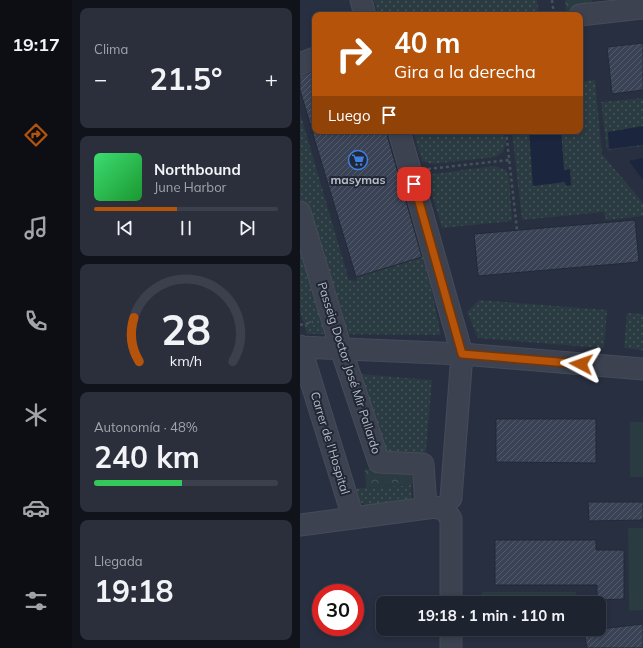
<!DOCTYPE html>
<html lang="es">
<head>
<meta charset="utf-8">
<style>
  body { margin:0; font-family:Mulish,sans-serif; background:#2b2f3c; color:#f1f3f6; height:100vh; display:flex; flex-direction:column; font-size:15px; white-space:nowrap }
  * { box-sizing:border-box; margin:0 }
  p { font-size:13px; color:#a1a4ab }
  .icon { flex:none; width:22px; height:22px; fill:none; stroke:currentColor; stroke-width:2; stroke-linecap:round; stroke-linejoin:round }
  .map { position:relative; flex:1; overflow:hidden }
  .sheet { display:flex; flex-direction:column; gap:8px; padding:8px; background:#10131a; width:228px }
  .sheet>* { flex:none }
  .guide { position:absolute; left:12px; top:12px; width:271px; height:122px; border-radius:8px; box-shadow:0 2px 6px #0003,0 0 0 1px #3c404c; background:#b45309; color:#fff; overflow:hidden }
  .speed { position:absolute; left:12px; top:584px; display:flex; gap:8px; font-size:20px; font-weight:700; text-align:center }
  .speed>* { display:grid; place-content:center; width:52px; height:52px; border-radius:50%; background:#1e2330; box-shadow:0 2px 6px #0003,0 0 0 1px #3c404c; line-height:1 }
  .speed .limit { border:6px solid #d22; background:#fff; color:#111 }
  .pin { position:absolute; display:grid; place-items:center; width:34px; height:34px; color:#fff; margin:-17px; border-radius:8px; box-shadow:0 2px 6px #0006 }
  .me { position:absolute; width:44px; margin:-22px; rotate:274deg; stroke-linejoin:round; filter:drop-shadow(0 0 3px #0008) }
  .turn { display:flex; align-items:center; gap:14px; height:84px; padding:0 16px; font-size:18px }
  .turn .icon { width:52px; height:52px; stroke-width:2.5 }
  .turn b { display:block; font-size:28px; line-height:34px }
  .then { display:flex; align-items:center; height:38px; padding:0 16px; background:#0003; gap:8px; font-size:15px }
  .big { font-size:30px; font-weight:700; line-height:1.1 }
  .sheet .tile { flex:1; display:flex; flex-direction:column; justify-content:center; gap:6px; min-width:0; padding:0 14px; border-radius:8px; background:#2b2f3c }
  .sheet .dial { align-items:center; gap:0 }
  .dial svg { height:104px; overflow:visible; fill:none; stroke:#3c404c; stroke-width:7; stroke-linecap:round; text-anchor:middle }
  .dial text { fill:#f1f3f6; stroke:none }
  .song { display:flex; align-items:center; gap:12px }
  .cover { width:48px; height:48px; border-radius:6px; background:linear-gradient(135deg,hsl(140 70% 55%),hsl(130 70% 35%)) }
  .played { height:4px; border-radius:2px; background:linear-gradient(90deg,#b45309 45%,#3c404c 45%) }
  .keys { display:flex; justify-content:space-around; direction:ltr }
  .heat { display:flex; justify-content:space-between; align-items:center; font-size:22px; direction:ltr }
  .charge { height:6px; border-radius:3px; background:linear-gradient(90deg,#34c759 48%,#3c404c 0) }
  .trip { position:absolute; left:76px; top:596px; width:230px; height:40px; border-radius:8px; background:#1e2330; box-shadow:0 2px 6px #0003,0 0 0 1px #3c404c; font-weight:700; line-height:40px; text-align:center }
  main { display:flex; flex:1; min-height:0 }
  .menu { display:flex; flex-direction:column; width:72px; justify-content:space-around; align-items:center; background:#0c0e13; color:#a1a4ab }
  .menu .icon { width:28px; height:28px }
  .menu .active { color:#b45309 }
  .menu b { font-size:18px; color:#f1f3f6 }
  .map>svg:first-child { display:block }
</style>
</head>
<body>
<main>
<nav class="menu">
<b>19:17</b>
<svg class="icon active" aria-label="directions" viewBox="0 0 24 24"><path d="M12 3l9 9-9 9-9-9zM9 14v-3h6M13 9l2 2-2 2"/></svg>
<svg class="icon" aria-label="music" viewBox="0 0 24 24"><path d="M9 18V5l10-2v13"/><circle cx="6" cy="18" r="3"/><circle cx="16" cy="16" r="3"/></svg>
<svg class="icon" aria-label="phone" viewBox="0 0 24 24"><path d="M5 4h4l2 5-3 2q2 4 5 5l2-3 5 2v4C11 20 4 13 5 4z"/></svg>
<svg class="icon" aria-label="climate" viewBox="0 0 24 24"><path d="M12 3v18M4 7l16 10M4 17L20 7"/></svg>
<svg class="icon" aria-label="car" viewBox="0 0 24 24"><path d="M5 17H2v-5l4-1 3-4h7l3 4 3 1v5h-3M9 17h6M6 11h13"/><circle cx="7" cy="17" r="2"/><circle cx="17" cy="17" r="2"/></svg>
<svg class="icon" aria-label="filters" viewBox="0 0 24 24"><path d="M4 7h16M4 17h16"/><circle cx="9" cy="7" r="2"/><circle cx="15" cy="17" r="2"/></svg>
</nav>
<section class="sheet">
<div class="tile"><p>Clima</p>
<div class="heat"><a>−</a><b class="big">21.5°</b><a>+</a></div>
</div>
<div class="tile">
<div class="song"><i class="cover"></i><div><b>Northbound</b><p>June Harbor</p></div></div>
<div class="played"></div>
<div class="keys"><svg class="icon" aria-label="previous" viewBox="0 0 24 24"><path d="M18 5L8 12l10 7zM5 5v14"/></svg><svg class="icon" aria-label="pause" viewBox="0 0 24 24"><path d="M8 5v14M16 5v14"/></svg><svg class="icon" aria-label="next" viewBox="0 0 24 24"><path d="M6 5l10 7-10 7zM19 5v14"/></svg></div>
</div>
<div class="tile dial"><svg viewBox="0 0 100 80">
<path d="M14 69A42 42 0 1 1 86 69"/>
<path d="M14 69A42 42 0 0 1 10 35" stroke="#b45309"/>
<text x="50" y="56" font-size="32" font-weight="700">28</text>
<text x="50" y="72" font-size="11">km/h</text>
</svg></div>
<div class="tile"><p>Autonomía · 48%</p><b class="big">240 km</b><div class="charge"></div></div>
<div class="tile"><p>Llegada</p><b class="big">19:18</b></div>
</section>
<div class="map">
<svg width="343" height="648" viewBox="0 0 343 648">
  <defs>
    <pattern id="grass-dots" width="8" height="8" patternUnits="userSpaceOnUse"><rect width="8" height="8" fill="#2a3b41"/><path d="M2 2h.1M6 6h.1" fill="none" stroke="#47555b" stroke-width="1.8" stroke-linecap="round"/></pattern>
    <pattern id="forest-crowns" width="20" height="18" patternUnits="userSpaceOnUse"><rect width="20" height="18" fill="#2a3b41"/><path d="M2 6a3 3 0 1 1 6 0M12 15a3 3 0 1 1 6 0" fill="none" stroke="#47555b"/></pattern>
    <pattern id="building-hatch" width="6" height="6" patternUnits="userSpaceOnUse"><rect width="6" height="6" fill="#3a4355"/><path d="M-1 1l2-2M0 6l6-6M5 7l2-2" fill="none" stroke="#545c6c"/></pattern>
  </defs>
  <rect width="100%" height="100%" fill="#282f40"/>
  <path fill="url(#grass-dots)" d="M74 0H237L239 13 222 15H78Z
    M295 80 302 154 343 203V216L306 220 304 212 222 220 212 131H280V82Z
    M343 98V146L307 150 301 102Z
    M0 113 49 280 57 281 56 277 123 257 131 287 141 335 7 334 0 311Z
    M113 131H204L206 141 203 152 195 157 132 164 122 161Z
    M195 166 206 170 209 176 212 221 142 228 127 178 132 174Z
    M179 300 307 310 304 348 178 338 167 312Z
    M327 313 343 314V350L324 348Z
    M59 374 132 380 125 462 83 459Z
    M111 485 112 502 66 506 59 501 50 489Z"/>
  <path fill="url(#forest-crowns)" d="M265 0H292L293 8 266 11Z
    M65 469H111L112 485 66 488Z
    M182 592H276V603H182Z
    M183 629H246L183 636Z"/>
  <path fill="#2a3b41" d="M330 422H343V477H330Z
    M328 528H343V610L329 611Z"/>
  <path fill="#1b253d" d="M343 126V145L309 149 308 132Z
    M229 131H261L264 170 270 169 271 185 266 186 265 182 233 186Z
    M343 158V180L329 161Z"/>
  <path fill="url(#building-hatch)" stroke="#232937" d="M343 43V90L312 94 307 47Z
    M15 71V127H11L0 90V76Z
    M12 131H86L122 257 56 277Z
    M335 220 339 262 178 276 174 234Z
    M196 419H296V463L196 462Z
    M288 502H343V520L289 521Z
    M195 540H296V550H324V599L297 600V585H195Z
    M343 624V648H287L284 631Z"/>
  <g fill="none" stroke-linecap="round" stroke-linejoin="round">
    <g stroke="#464b59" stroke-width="23">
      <path id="minor" d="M61 0 65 15
        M280 15 343 8
        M0 64 15 58
        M99 131 162 354 151 498
        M0 212 41 349 79 462 123 464 126 508
        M0 346 53 517
        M0 347 162 354 343 369
        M0 525 135 507 145 510 151 519V603
        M151 648V629"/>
    </g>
    <path stroke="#435459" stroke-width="2.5" stroke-dasharray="3 3" stroke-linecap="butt" d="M252 0 254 15
      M206 131 217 230
      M128 169 209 160
      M0 325 13 322"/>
    <use href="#minor" stroke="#3c4250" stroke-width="21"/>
  </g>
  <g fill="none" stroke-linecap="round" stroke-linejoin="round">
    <g stroke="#753606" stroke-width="10">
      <path id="route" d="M114 184 162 354 281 364"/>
    </g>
    <use href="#route" stroke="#b45309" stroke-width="7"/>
  </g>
  <defs>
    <g id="supermarket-ring" transform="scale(1)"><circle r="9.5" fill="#212735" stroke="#3f7fe0" stroke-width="1.5"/><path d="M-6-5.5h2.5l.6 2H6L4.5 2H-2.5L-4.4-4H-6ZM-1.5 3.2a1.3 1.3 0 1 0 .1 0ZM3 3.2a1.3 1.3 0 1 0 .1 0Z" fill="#3f7fe0"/></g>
  </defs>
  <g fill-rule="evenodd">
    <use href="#supermarket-ring" x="58" y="160"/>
  </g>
  <g text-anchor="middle" stroke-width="4" stroke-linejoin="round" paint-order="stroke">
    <g font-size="12" font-weight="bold" fill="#b9bdca" stroke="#212735">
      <text x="58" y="184">masymas</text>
    </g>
    <g font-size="12" fill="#b9bdca" stroke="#212735">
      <text transform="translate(49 368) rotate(72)" y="4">Passeig Doctor José Mir Pallardo</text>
      <text transform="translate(30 443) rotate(73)" y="4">Carrer de l'Hospital</text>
    </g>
  </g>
</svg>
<div class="speed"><div class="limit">30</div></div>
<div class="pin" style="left:114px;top:184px;background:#d93025"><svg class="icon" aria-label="arrive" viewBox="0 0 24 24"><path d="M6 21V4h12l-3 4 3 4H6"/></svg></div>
<svg class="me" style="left:281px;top:364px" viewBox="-20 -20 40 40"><path d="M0-17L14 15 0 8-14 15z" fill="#b45309" stroke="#fff" stroke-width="4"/></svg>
<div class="trip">19:18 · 1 min · 110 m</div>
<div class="guide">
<div class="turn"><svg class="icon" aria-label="right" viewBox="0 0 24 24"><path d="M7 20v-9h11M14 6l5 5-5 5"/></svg><div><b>40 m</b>Gira a la derecha</div></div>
<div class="then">Luego<svg class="icon" aria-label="arrive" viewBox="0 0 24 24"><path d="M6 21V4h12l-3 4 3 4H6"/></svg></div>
</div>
</div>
</main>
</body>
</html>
